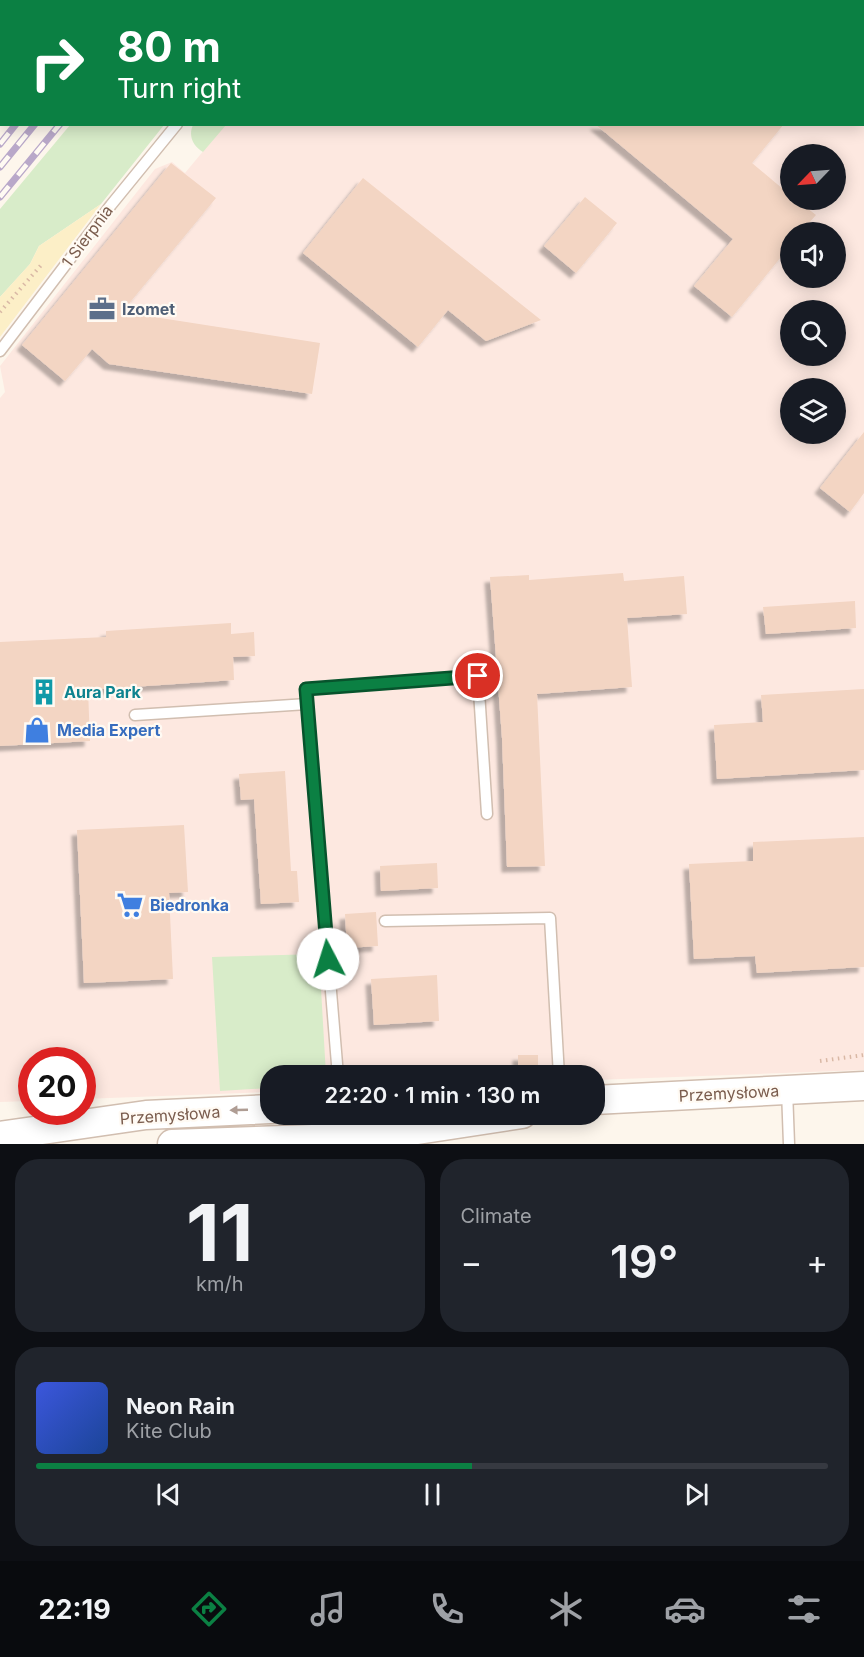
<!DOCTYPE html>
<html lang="en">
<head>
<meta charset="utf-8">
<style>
  body { margin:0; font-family:Inter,sans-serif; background:#20242c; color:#f1f3f6; height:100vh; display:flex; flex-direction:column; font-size:22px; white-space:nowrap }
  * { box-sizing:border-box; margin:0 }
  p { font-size:20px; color:#9ea1a6 }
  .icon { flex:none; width:33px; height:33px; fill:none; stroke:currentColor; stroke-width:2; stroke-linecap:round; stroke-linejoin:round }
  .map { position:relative; height:1144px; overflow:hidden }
  .panel { display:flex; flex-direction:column; gap:15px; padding:15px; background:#0d0f14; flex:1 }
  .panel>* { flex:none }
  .hud { position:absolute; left:0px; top:0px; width:864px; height:126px; box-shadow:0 3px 15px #0003; background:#0b8043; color:#fff; overflow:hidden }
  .needle { width:39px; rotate:245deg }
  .buttons { position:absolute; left:780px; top:144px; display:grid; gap:12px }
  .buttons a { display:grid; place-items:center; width:66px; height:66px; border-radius:50%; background:#171b24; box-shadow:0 3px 15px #0003; font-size:30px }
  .speed { position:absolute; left:18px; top:1047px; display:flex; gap:12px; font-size:30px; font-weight:700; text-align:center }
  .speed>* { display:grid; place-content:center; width:78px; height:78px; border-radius:50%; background:#171b24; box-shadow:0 3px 15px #0003; line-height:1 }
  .speed .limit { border:9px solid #d22; background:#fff; color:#111 }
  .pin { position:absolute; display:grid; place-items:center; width:51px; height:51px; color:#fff; margin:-26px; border:3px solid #fff; border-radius:50%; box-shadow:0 2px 6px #0007 }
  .me { position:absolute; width:66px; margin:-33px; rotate:355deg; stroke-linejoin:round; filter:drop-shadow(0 0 4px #0008) }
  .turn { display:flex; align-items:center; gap:21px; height:126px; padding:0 18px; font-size:27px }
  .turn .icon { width:78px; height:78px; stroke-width:2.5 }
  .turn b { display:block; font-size:42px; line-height:51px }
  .big { font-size:45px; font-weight:600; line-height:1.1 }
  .panel .widget { flex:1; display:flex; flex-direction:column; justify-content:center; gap:9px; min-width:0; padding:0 21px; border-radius:24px; background:#20242c }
  .panel .dial { align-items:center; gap:0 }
  .dial b { font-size:78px; line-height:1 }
  .song { display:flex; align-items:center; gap:18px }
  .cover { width:72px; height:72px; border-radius:9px; background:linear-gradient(135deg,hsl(230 70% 55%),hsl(220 70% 35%)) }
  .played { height:6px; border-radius:3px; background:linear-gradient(90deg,#0b8043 55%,#363941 55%) }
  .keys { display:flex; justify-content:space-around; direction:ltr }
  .heat { display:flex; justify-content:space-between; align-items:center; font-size:33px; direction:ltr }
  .panel .tiles { flex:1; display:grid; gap:15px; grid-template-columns:1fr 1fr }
  .widget:last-child { grid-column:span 2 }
  .trip { position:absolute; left:260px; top:1065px; width:345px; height:60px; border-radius:24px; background:#171b24; box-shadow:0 3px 15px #0003; font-weight:600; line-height:60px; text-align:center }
  .tabs { display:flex; height:96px; justify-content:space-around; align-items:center; background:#090b0e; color:#9ea1a6 }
  .tabs .icon { width:42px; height:42px }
  .tabs .current { color:#0b8043 }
  .tabs b { font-size:27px; color:#f1f3f6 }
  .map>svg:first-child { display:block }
</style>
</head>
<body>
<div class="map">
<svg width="864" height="1144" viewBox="0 0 864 1144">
  <defs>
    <filter id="shadow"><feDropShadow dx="-5.5" dy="5.5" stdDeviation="1.5" flood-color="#0004"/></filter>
  </defs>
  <rect width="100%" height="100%" fill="#fdf6ec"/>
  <path fill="#fde8e0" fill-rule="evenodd" d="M328 0H864V1070L594 1080V1076H270V1092L83 1099 82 1060H32L31 1101 0 1102V398L5 392 0 366 155 169 172 162 185 173 225 125 862 124V2ZM790 154H836V200H790ZM790 232H836V278H790ZM790 310H836V356H790ZM790 388H836V434H790Z"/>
  <path fill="#d8ecc9" d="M70 125H164L101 204 39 246 30 264 0 297V209Z
    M193 125V124L226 125 203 152C193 146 188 136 193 125Z
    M319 954 326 1075 270 1076V1088L220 1091 212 957Z"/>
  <path fill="#fcefc7" d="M101 204 0 337V297L30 264 39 246Z"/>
  <path fill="#f3d5c3" filter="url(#shadow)" d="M595 124H784L752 163 790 195V200H797L816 215 801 232H790V246L732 317 694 286 733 239Z
    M171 163 216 198 122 312 320 343 312 394 109 364 92 349 65 381 22 345Z
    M363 178 388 198 541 320 486 341 448 310 418 347 303 253Z
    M585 197 617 223 576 273 544 246Z
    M864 432V493L850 512 820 488Z
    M623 573 624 581 684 576 687 614 627 618 632 687 537 694 545 866 507 867 502 738 490 577 529 575V580Z
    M855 601 856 628 766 634 763 607Z
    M231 623V634L254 632 255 656 233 657 234 680 88 690 90 741 0 746V642L106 637V631Z
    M864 689V770L717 779 714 725 763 722 761 695Z
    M285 771 291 871H297L299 902 261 904 254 799 241 800 239 774Z
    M184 825 188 892 169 893 173 979 84 983 77 830Z
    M864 837V967L757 973 755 956 694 959 689 864 753 861V842Z
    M437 863 438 888 381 891 380 866Z
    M376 912 378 946 347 948 345 914Z
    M437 975 439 1021 374 1025 371 979Z
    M518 1055H538V1073H518Z"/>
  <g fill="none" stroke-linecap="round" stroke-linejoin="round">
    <g stroke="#d1beb0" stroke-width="13">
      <path id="service" d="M519 0 521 2
        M723 0 725 2
        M12 2 13 0
        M278 2 279 0
        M554 2 555 0
        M833 2 834 0
        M0 16 2 14
        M0 351 111 205 177 124
        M135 715 307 704
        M385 921 550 918 559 1076
        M338 1076 306 689 478 676 487 814
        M787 1090 789 1144
        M340 1114 341 1138"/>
    </g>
    <g stroke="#d1beb0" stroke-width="31">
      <path id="tertiary" d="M594 1100 864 1086
        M0 1136 146 1115 270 1109
        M172 1144 371 1137 522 1114"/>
    </g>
    <path stroke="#d9b8a5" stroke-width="4" stroke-dasharray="1.5 4.5" stroke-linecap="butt" d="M0 312 43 263
      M820 1061 864 1055"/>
    <use href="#service" stroke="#fff" stroke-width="10"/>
    <use href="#tertiary" stroke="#fff" stroke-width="28"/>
    <g stroke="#b9a8c9" stroke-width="7">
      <path id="rail" d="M118 2 119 0
        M136 2 138 0
        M161 2 162 0
        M0 144 16 124
        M0 167 35 124
        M0 197 60 124"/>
    </g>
    <use href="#rail" stroke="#fffaf3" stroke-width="4.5" stroke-dasharray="14" stroke-linecap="butt"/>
  </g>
  <defs><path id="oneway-solid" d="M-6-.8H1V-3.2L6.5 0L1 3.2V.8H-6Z" transform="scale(1.5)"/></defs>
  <use fill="#af9d94" href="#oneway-solid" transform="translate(239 1110) rotate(178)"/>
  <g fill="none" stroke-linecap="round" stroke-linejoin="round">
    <g stroke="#07532c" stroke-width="15">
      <path id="route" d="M328 959 306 689 478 676"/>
    </g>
    <use href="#route" stroke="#0b8043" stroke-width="10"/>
  </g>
  <defs>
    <g id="office-bare" transform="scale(2.07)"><path d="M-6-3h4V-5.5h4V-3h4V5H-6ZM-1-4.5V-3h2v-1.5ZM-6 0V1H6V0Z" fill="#5c6f8a" stroke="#fffaf3" stroke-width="2.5" paint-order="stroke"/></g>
    <g id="building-bare" transform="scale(2.07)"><path d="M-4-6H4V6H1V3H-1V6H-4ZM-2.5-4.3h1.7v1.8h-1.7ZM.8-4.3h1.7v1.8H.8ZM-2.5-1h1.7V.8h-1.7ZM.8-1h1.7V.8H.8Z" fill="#0f9aa8" stroke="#fffaf3" stroke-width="2.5" paint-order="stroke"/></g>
    <g id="shop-bare" transform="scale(2.07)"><path d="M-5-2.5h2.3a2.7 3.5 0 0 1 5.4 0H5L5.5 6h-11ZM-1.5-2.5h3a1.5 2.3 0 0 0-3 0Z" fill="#3f7fe0" stroke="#fffaf3" stroke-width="2.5" paint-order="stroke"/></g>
    <g id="supermarket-bare" transform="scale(2.07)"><path d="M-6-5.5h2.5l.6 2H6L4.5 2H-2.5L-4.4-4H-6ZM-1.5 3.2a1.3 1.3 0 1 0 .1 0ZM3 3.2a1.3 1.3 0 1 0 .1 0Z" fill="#3f7fe0" stroke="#fffaf3" stroke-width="2.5" paint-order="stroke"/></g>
  </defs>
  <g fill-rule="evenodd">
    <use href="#office-bare" x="102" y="309"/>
    <use href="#building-bare" x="44" y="692"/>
    <use href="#shop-bare" x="37" y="730"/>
    <use href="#supermarket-bare" x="130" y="905"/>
  </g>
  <g text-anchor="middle" stroke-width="4.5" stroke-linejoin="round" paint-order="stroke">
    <g font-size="16" fill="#7a5c4d" stroke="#fffaf3">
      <text transform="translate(87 236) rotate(-53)" y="6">1 Sierpnia</text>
      <text transform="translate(729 1093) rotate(-3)" y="6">Przemysłowa</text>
      <text transform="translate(170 1115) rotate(-4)" y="6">Przemysłowa</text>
    </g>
    <g font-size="16" font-weight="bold" fill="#4e5e75" stroke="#fffaf3" text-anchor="start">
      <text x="122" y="315">Izomet</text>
    </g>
    <g font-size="16" font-weight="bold" fill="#0d838f" stroke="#fffaf3" text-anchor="start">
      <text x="64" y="698">Aura Park</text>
    </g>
    <g font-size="16" font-weight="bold" fill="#366cbe" stroke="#fffaf3" text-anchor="start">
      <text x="57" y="736">Media Expert</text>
      <text x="150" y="911">Biedronka</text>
    </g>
  </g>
</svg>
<div class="buttons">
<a><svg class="needle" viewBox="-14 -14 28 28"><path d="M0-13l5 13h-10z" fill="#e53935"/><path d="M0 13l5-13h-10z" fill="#9ea1a6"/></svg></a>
<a><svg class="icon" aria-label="sound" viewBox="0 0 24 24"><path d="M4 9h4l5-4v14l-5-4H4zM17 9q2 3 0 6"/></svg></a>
<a><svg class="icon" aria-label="search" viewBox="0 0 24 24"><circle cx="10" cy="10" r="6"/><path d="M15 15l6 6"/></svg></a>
<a><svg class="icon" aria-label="layers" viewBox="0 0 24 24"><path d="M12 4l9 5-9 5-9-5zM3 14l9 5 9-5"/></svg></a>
</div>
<div class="speed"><div class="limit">20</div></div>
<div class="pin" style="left:478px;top:676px;background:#d93025"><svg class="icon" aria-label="arrive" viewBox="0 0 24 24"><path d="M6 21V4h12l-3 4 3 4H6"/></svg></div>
<svg class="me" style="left:328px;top:959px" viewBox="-20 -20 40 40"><circle r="19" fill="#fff"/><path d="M0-13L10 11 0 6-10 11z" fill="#0b8043"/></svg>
<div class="trip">22:20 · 1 min · 130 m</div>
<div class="hud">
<div class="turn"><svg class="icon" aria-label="right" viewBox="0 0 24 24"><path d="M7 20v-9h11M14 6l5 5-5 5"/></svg><div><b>80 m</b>Turn right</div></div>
</div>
</div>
<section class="panel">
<div class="tiles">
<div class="widget dial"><b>11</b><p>km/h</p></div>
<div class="widget"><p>Climate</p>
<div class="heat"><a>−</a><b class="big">19°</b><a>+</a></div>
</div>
<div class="widget">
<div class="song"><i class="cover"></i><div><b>Neon Rain</b><p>Kite Club</p></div></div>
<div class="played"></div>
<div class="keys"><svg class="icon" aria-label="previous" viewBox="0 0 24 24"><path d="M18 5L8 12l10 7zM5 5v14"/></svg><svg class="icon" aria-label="pause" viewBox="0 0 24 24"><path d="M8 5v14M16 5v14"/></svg><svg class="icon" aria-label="next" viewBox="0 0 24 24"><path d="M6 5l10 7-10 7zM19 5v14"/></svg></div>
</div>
</div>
</section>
<nav class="tabs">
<b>22:19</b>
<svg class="icon current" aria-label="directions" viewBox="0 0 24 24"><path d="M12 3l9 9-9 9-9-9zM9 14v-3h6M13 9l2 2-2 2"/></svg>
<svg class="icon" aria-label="music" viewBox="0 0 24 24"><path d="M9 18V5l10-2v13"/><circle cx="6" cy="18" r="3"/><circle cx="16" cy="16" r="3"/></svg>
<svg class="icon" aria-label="phone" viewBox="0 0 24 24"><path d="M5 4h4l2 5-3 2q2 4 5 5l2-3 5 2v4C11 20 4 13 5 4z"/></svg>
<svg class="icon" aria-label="climate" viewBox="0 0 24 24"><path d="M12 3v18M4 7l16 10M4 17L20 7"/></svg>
<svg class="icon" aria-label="car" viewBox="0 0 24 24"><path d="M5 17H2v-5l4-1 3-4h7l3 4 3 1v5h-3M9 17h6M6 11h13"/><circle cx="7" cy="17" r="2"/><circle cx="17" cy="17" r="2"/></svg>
<svg class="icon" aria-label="filters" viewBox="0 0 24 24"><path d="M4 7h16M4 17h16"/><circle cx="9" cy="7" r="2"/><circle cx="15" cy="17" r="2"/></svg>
</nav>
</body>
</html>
